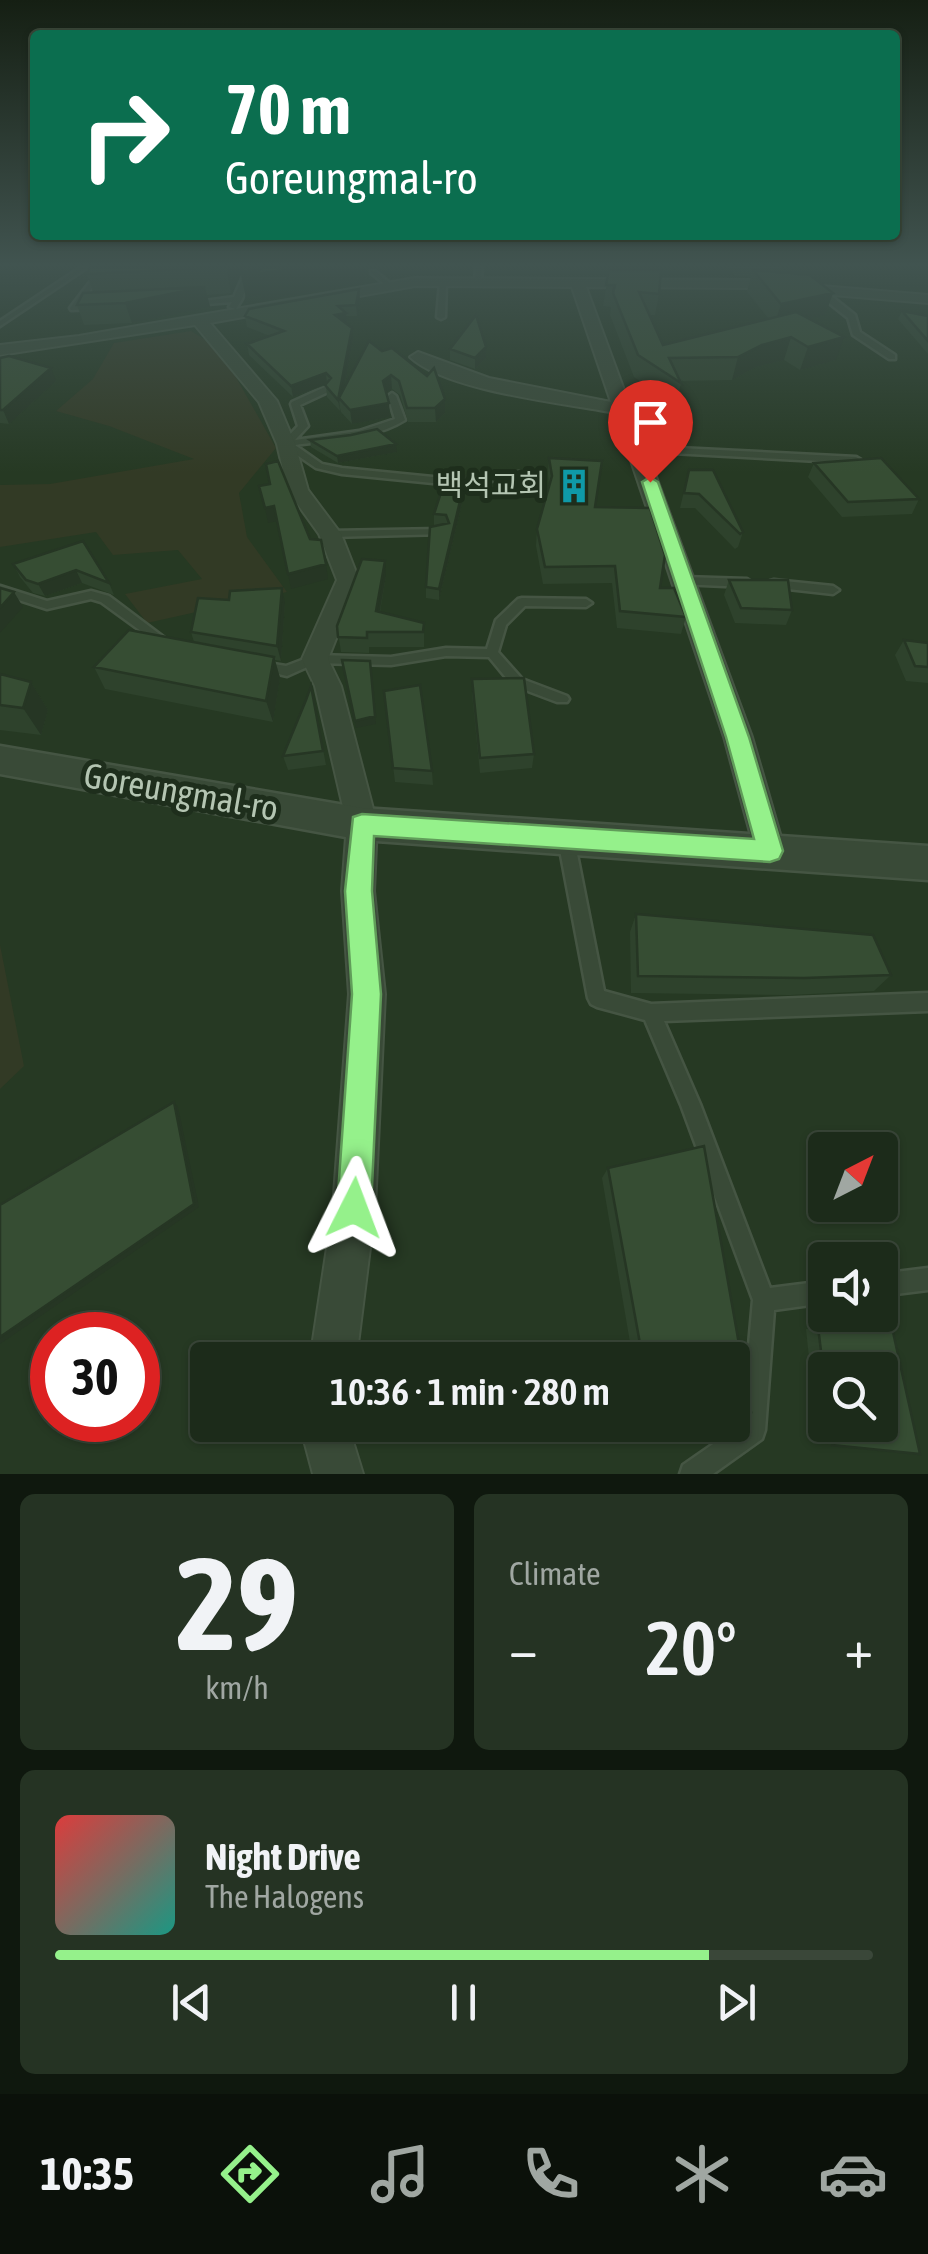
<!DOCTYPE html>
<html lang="en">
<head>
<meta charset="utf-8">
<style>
  body { margin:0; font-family:"Asap Condensed","Noto Sans KR",sans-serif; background:#253323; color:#f1f3f6; height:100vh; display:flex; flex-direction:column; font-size:38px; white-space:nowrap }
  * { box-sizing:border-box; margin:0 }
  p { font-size:32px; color:#a0a7a2 }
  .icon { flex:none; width:55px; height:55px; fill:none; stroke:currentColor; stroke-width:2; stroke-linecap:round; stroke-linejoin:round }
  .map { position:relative; height:1474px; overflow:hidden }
  .side { display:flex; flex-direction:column; gap:20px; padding:20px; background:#0f180e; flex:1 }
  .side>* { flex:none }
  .guide { position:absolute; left:30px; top:30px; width:870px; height:210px; border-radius:10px; box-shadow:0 2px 8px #0004,0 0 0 2px #3a4739; background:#0b6e4f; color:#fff; overflow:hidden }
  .needle { width:65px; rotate:42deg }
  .tools { position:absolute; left:808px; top:1132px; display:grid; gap:20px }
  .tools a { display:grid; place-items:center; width:90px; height:90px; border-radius:10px; background:#1c2b1a; box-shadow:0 2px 8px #0004,0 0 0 2px #3a4739; font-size:50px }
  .speed { position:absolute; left:30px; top:1312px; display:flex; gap:20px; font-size:50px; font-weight:700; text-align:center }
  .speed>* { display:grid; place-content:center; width:130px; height:130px; border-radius:50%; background:#1c2b1a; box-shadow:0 2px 8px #0004,0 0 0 2px #3a4739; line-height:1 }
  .speed .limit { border:15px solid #d22; background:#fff; color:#111 }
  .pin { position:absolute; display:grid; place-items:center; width:85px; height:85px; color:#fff; margin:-102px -42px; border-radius:50% 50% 50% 0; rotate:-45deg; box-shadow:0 0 10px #0007 }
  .pin .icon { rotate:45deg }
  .me { position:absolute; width:110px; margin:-55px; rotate:3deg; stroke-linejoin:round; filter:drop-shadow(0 0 8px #0008) }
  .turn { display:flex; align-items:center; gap:35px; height:210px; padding:0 30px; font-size:45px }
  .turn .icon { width:130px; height:130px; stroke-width:2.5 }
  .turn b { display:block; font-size:70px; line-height:85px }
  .big { font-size:75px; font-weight:600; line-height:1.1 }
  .side .card { flex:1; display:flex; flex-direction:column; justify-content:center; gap:15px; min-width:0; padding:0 35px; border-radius:15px; background:#253323 }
  .side .dial { align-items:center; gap:0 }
  .dial b { font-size:130px; line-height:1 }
  .song { display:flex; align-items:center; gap:30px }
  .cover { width:120px; height:120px; border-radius:15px; background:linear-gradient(135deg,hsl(0 70% 55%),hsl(170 70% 35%)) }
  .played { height:10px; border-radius:5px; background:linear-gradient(90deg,#95f18b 80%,#3a4739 80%) }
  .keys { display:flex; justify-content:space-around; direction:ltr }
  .heat { display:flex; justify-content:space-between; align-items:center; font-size:55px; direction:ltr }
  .side .tiles { flex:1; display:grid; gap:20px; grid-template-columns:1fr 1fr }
  .card:last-child { grid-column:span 2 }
  .trip { position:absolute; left:190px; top:1342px; width:560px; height:100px; border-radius:10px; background:#1c2b1a; box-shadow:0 2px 8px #0004,0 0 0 2px #3a4739; font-weight:600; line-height:100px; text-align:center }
  .menu { display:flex; height:160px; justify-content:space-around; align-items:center; background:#0b110a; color:#a0a7a2 }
  .menu .icon { width:70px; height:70px }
  .menu .current { color:#95f18b }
  .menu b { font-size:45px; color:#f1f3f6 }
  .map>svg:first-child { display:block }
</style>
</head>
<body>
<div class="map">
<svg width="928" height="1474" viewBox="0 0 928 1474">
  <rect width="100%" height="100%" fill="#263923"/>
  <path fill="#323a25" d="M191 331 220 349 276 448 239 493 247 537 287 592 147 623 125 594 202 579 178 550 113 555 96 532 0 547V485L50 484 194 459 109 426 56 411 93 379 114 343Z
    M0 945 24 1066 0 1089Z"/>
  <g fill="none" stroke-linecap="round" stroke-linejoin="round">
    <g stroke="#455543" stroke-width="5">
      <path id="service" d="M81 267H88L0 326V321Z
        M247 267H253L242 299 236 309 229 307 232 302 194 305 190 303 234 297Z
        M476 267H482L481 282 478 284 475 282Z
        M371 271H375L391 284V286H387L371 273Z
        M443 280 446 282 445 317 441 319 437 317 440 282Z
        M109 281V283L94 285 80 305H92L96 307 95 309 71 310 70 308 90 282Z
        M814 287H820L855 315 860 332 895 355V359H889L853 335 848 318 814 291Z
        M325 387 329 390 328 392 300 405 308 426 295 440 359 431 395 419 388 396 392 393 396 396 405 420C373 440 331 440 295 445L322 464 342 468 453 479 519 472 524 475 519 478 453 485 342 474 316 468 281 444 298 426 291 404 292 402Z
        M638 446 856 457 861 460 856 463 635 451 633 449Z
        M441 529 445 530V534L330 537 325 534 330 531Z
        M684 577 747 579 753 583 747 587 680 584 678 581Z
        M774 580 833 586 839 590 833 594 770 587V581Z
        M0 586 47 601 91 591 109 596 170 642 164 646 160 645 101 602 91 599 47 609 0 594Z
        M522 598 586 599 592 603 586 607 525 606 506 625 498 652 522 679 567 696 569 699 567 702H557L512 685 489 657 446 656 391 665 316 663 287 676 257 669 255 666 261 662 286 666 315 655 391 657 446 648 487 649 496 620 518 599Z
        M566 833 571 834 574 839 604 991 651 1004 928 993V1011L664 1021 700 1104 770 1288 825 1281V1303L774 1310 765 1430 762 1439 713 1474H680L683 1465 742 1424 753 1300 681 1105 645 1020 597 1007 591 1004 588 998 558 839 561 834Z
        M928 1268V1290L880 1296V1274Z"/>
    </g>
    <g stroke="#455543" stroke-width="4">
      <path id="minor" d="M415 278 751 280 928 295V303L751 288 586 287 752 737 785 851 781 860 770 864 759 860 755 851 724 737 615 413C563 403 446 391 410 357L418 352 489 378 611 402 572 287 415 286 210 323 277 401 295 444 308 490 341 534 359 580 328 659 341 686 377 824 374 891 385 994 375 1208 356 1360H310L333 1208 349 994 342 891 347 824 315 686 302 659 337 580 319 534 288 491 277 444 259 402 195 325 0 355V345L79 336Z
        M300 1425H348L363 1474H313Z"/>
    </g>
    <g stroke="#455543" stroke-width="5">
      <path id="tertiary" d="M0 746 362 808 928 846V880L362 840 0 774Z"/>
    </g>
    <use href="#service" fill="#394a37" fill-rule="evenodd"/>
    <use href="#minor" fill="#394a37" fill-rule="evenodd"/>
    <use href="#tertiary" fill="#394a37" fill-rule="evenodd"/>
  </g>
  <path fill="#2e422c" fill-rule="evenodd" d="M90 267H366L363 283 262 301 261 295 246 298 241 274 231 293 207 295 210 307 132 323 84 325 77 305 93 292 87 274Z
    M728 267H780L779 272 833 293 825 315 809 318 836 360 800 370 784 360 756 367 732 380 680 381 681 383 676 406 634 377 610 315 611 307 603 306 609 270 659 294 655 315H649L663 345 768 318 747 292 751 277 735 276Z
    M359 289 360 300 357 316H346L347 323 346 324 353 339 344 390 369 341 445 399V413L436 422H408L400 395 392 389 387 393 390 417 352 424 341 412 340 408V411L327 397 326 385 293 397 249 355 247 344 270 336 247 327 245 316Z
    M902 311 928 316V354L898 319Z
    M486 347V358L475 369 450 360V349Z
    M0 358 56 381 9 424 0 423Z
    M310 440 397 452 338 463 311 447Z
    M549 458 595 507 660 588 686 617 681 634 617 628 612 583 543 584 536 546 537 529 549 486 548 474Z
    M814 463 919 499 912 514 842 517 808 477Z
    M689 470 743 532 738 547 735 549 695 508H680Z
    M466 487 439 600 426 598V587L434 525V514Z
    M83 541 109 583 114 595 82 583 45 596 33 593 20 577 13 564Z
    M386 576 380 612 424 623V647H369V653L341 652 337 626Z
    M729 580 792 610 786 625 735 623 724 595Z
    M285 603 281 661 275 660 280 678 273 722 105 689 94 667 194 642 191 632Z
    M904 640 928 643V683L906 681 895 655Z
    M0 674 31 682 48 710 41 735 0 730Z
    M472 679 534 754 532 768 480 773 472 694Z
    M311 686 326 765 288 770 283 756Z
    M384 691 432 771 433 785 395 782Z
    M636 914 891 975 874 991 790 995 631 993 630 932Z
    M608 1168 732 1360H633L602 1178Z
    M818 1327 893 1332 920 1454 818 1443 806 1329ZM825 1370H880V1425H825Z"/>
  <path fill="#263624" d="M226 267H366L363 283 262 301 261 295 246 298 241 274 231 293Z
    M205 287 210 307 132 323 125 303Z
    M359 289 360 300 357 316 356 305Z
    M833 293 825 315 774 326 781 304Z
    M346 313 347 323 337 325 335 315Z
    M352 328 353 339 342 401 339 398 340 411 338 400Z
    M791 337 784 360 756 367 732 380 738 357 762 345Z
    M844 337 836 360 800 370 808 347Z
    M486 347V358L475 369V358Z
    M51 368 56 381 9 424 3 410Z
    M326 373 327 384 293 397 291 386Z
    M391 375 392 389 384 395 383 381Z
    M445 399V413L436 422 435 408Z
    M389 403 390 417 352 424 350 410Z
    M396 444 397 452 338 463 337 456Z
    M466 476V487L439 600V589Z
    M274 506 278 521 268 523 265 508Z
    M385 561 386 576 377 626 376 611Z
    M326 564 328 579 291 589 288 574Z
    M76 570 82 583 45 596 38 584Z
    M282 588 285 603 281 661 277 646Z
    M14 592 23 607 0 633V608Z
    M274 657 280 678 273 722 266 701Z
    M371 668 376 724 356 728 355 721Z
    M31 682 48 710 41 735 23 708Z
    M174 1102 178 1107 199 1207 0 1344V1337Z"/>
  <path fill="#364d33" stroke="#263624" stroke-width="2.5" d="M90 267H226L87 274Z
    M243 267H303L257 274 262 267 241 272Z
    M611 267H657L658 269H611Z
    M609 270H661L659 294 639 292 663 345 796 312 844 337 808 347 791 337 762 345 738 357 669 358 681 383 638 355 613 293 615 285H606Z
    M753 270 810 275 833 293 781 304Z
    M205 287 125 303 77 305 83 293Z
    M359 289 356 305 338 306 346 313 335 315 352 328 338 400 325 385 331 378 326 373 291 386 247 344 284 331 245 316 249 309Z
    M902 311 928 316V341Z
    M476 315 486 347 475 358 450 349Z
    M369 341 382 351 392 348 427 376 434 368 445 399 435 408H407L399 381 391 375 383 381 389 403 350 410 339 398Z
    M9 356 51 368 3 410H0V358Z
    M377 429 396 444 337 456 310 440 351 435Z
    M549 458 602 461 595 507 650 508 665 555 660 588H674L686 617 620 611 615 566 545 567 537 529 552 476Z
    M881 458 919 499 848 502 814 463Z
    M278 461 310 539 321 540 326 564 288 574 274 506 265 508 259 486 270 484 266 464Z
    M689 470H713L743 532 740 534 699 494 684 493Z
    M466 476 439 589 426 587 430 527 449 523 446 515 434 514 446 477Z
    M83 541 109 583 76 570 38 584 26 580 13 564Z
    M362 559 385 561 376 611 424 623 423 632H367V638L338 637 337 626Z
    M729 580H788L792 610 741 608Z
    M0 588 14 592 0 608Z
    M282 588 277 646 191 632 198 598 229 600 230 591Z
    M129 630 274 657 266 701 94 667Z
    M904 640 928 643V667L915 666Z
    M342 660 370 661 375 716 355 721Z
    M0 674 31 682 23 708 0 705Z
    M524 678 534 754 480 758 472 679Z
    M420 685 432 771 393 768 384 691Z
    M311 686 323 751 283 756 306 700Z
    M636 914 873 935 891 975 804 978 638 976Z
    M174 1102 194 1204 0 1337V1205Z
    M704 1146 751 1412 732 1413V1360H643L608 1168Z
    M818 1327 893 1332 920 1454 832 1445 830 1425H880V1370H825V1383Z"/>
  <linearGradient id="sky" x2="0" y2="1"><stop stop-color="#151f13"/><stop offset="0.56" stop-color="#415450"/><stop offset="1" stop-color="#415450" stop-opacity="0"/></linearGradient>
  <rect width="928" height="473" fill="url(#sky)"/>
  <path fill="#95f18b" stroke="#619d5a" stroke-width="2.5" d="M650 477 658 482 749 737 783 851 779 859 770 862 374 836 372 891 381 994 371 1208 366 1220 354 1225 342 1220 337 1208 352 994 345 891 353 817 362 814 754 839 726 737 642 482Z"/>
  <defs>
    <g id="building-bare" transform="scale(2.7)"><path d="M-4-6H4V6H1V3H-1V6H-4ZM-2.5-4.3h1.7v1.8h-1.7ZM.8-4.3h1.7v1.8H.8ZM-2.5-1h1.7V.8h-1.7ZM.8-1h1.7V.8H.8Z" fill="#0f9aa8" stroke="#1e2e1c" stroke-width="2.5" paint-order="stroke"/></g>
  </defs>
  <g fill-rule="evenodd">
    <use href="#building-bare" x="574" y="486"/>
  </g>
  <g text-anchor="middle" stroke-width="10" stroke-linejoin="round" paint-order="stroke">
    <g font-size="30" fill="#b4c5b2" stroke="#1e2e1c" text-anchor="end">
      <text x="546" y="496">백석교회</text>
    </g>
    <g font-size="35" fill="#b4c5b2" stroke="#1e2e1c">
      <text transform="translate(181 792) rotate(10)" y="12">Goreungmal-ro</text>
    </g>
  </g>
</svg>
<div class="tools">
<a><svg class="needle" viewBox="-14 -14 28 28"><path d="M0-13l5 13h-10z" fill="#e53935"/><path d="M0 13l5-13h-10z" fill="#a0a7a2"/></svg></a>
<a><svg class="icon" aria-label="sound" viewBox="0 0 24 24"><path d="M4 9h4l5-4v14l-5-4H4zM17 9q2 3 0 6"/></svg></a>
<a><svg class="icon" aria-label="search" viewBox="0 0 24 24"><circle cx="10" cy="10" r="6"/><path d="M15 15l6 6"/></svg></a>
</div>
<div class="speed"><div class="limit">30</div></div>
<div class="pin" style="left:650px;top:482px;background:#d93025"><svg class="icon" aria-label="arrive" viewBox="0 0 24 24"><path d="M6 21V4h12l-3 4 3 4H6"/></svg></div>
<svg class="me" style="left:354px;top:1208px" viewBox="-20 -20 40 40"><path d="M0-17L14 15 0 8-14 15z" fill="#95f18b" stroke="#fff" stroke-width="4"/></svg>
<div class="trip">10:36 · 1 min · 280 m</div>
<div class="guide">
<div class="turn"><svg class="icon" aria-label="right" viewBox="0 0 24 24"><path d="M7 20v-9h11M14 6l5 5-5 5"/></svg><div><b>70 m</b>Goreungmal-ro</div></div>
</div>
</div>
<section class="side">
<div class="tiles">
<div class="card dial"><b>29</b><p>km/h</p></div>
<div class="card"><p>Climate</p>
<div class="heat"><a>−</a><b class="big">20°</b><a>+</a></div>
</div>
<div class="card">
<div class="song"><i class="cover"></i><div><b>Night Drive</b><p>The Halogens</p></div></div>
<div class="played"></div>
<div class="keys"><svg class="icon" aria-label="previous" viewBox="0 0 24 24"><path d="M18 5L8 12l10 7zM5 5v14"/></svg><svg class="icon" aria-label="pause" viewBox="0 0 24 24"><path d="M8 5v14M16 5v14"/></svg><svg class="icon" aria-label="next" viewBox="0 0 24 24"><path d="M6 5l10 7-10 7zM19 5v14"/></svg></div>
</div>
</div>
</section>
<nav class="menu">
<b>10:35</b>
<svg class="icon current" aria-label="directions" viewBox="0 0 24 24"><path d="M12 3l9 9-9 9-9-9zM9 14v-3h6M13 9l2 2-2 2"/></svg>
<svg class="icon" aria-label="music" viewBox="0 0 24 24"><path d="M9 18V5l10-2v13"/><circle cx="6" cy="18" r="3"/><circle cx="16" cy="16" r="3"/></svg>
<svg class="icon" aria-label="phone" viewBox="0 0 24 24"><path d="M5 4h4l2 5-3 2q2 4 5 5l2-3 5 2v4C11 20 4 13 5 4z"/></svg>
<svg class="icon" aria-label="climate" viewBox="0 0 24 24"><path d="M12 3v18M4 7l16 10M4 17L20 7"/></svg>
<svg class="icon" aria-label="car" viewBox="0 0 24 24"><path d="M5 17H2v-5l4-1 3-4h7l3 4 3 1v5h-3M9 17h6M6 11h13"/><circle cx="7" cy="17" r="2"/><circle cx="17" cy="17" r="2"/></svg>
</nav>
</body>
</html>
